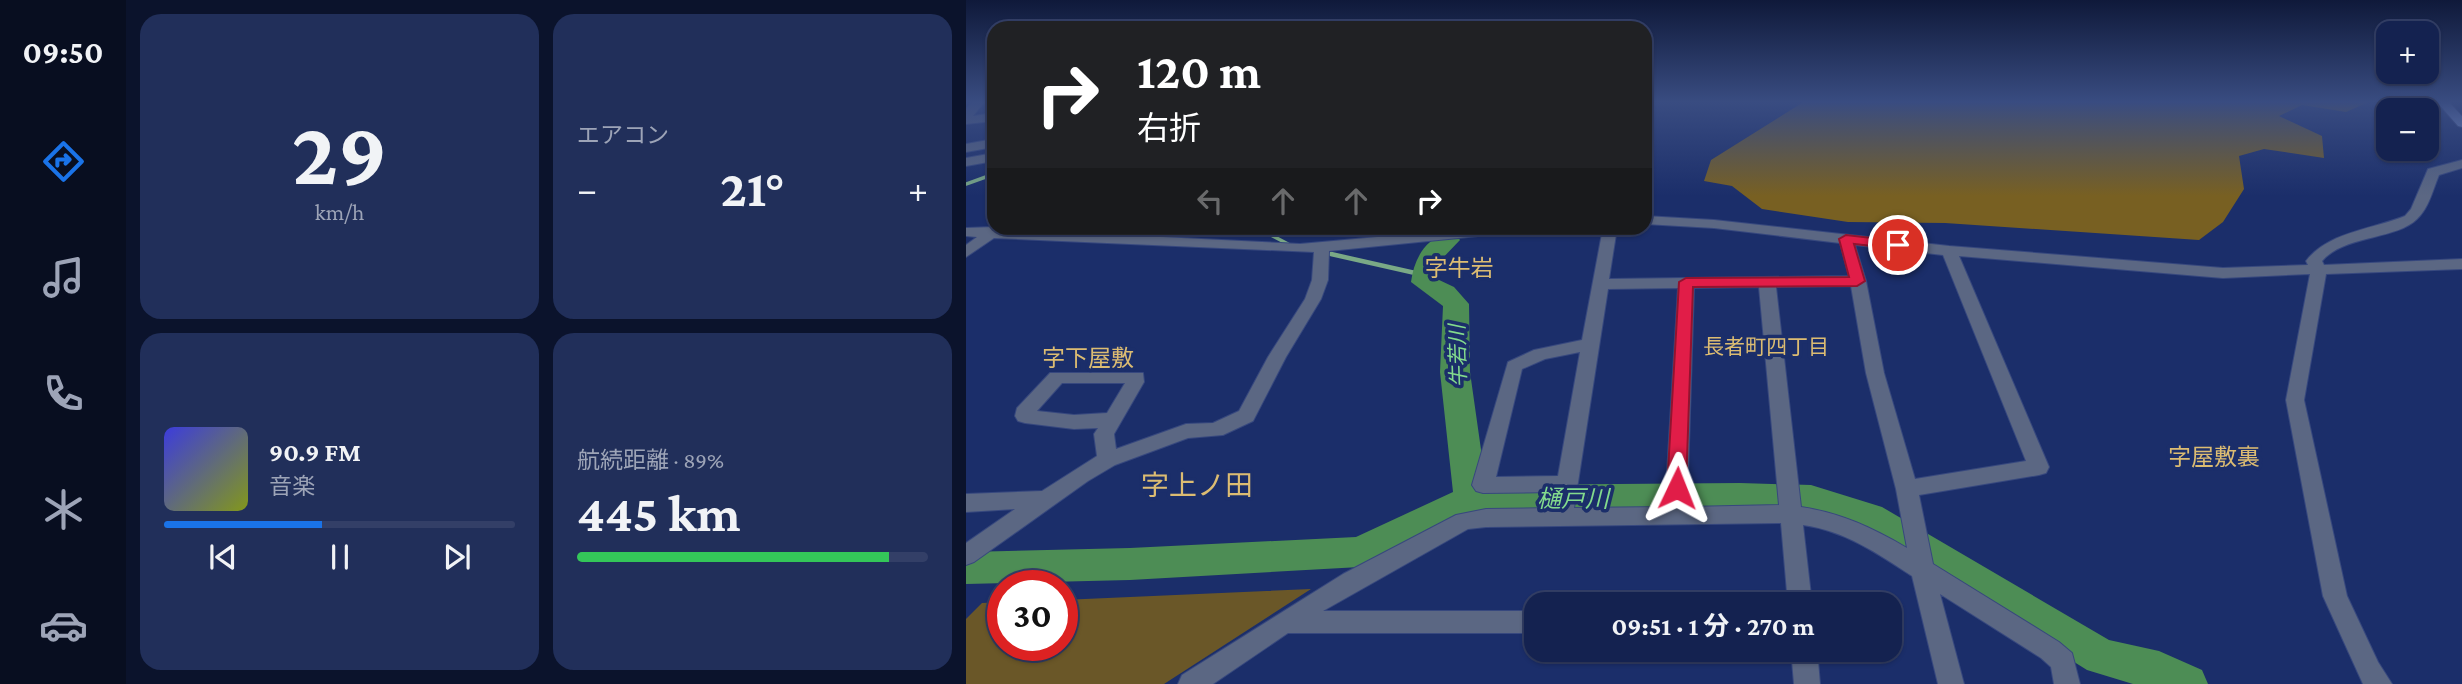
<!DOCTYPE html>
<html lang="ja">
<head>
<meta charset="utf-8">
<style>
  body { margin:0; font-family:"Crimson Pro","Noto Sans JP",serif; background:#212f5a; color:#f1f3f6; height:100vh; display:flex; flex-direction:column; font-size:26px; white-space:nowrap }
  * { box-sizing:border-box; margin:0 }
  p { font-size:23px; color:#9da4b7 }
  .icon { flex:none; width:38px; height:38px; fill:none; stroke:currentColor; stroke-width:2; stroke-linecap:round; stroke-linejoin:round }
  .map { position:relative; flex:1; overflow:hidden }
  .panel { display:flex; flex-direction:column; gap:14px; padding:14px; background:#0b132c; width:840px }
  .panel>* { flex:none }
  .top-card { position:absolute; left:21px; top:21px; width:665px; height:214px; border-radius:21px; box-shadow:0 2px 5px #0004,0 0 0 2px #333f67; background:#202124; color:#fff; overflow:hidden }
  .controls { position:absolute; left:1410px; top:21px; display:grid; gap:14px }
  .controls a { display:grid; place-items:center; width:63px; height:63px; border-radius:14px; background:#142250; box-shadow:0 2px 5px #0004,0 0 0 2px #333f67; font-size:35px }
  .speed { position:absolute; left:21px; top:570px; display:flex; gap:14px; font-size:35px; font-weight:700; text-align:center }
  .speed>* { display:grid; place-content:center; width:91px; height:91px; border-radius:50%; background:#142250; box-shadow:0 2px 5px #0004,0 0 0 2px #333f67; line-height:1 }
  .speed .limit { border:10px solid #d22; background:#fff; color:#111 }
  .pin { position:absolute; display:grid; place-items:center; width:60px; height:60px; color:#fff; margin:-30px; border:4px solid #fff; border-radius:50%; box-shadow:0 2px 7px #0007 }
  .me { position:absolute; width:77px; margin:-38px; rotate:2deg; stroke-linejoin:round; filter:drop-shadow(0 0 5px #0008) }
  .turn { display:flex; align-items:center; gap:24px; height:147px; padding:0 35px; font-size:32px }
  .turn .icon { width:91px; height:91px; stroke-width:2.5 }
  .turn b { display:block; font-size:49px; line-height:60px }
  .lanes { display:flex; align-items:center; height:66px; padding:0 35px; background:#0003; justify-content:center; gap:35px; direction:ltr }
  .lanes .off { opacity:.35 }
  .big { font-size:52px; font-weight:700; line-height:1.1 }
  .panel .card { flex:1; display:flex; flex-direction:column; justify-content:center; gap:10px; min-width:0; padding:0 24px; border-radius:21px; background:#212f5a }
  .panel .dial { align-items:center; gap:0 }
  .dial b { font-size:91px; line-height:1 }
  .song { display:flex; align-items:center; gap:21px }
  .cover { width:84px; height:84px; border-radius:10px; background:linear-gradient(135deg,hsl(240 70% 55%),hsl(70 70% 35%)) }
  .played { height:7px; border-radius:4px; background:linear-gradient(90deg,#1a73e8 45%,#333f67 45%) }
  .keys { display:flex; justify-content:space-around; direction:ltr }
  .heat { display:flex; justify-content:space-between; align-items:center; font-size:38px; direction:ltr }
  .charge { height:10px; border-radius:5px; background:linear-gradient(90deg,#34c759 89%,#333f67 0) }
  .panel .tiles { flex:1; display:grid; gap:14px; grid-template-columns:repeat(2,1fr) }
  .trip { position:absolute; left:558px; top:592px; width:378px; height:70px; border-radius:21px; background:#142250; box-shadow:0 2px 5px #0004,0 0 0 2px #333f67; font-weight:700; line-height:70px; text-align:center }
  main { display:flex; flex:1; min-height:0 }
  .tabs { display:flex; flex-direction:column; width:126px; justify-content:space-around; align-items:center; background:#080e20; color:#9da4b7 }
  .tabs .icon { width:49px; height:49px }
  .tabs .selected { color:#1a73e8 }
  .tabs b { font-size:32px; color:#f1f3f6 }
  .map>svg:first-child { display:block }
</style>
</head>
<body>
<main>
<nav class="tabs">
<b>09:50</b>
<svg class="icon selected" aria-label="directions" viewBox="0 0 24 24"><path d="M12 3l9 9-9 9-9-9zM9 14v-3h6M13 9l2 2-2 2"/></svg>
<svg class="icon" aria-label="music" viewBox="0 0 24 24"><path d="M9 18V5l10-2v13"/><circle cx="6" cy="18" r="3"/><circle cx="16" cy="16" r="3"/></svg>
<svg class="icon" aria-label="phone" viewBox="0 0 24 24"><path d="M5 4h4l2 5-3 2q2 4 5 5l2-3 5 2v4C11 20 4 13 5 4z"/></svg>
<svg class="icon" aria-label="climate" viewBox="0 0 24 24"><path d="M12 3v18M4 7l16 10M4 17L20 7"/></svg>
<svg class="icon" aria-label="car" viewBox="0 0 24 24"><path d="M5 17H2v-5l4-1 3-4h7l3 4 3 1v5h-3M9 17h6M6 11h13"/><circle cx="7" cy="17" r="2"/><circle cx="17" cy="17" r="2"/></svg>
</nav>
<section class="panel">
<div class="tiles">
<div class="card dial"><b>29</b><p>km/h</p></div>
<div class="card"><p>エアコン</p>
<div class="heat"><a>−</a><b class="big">21°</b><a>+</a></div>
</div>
<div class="card">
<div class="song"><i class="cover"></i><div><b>90.9 FM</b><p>音楽</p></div></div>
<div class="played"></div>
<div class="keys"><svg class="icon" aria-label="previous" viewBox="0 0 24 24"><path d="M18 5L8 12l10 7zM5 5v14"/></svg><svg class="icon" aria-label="pause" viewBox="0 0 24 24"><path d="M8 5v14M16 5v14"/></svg><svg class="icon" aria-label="next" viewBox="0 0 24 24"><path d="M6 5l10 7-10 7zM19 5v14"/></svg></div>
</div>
<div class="card"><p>航続距離 · 89%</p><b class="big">445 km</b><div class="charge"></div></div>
</div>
</section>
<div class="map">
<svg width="1496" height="684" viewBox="0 0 1496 684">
  <rect width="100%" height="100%" fill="#1b2e6a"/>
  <path fill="#6a5728" d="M345 589 198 684H0V619L16 603 37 602V646H96V600Z"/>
  <path fill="#786022" d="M839 101H1405L1380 112 1336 105 1313 116 1356 136 1358 158 1298 149 1273 156 1278 189 1257 222 1233 240 979 223 882 222 796 209 766 186 738 181 745 160Z"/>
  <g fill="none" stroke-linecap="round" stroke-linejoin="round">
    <path stroke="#7aa986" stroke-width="3.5" d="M0 184 28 174
      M292 228 322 244"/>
    <path stroke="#7aa986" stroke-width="4.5" d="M365 254 458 275"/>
    <path fill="#4d8d55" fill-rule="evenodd" d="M482 233 490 235 494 240 472 263 471 279 488 287 503 304 504 372 520 485 774 483 845 485 916 507 1143 640 1193 651 1236 670 1242 684H1167L1121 670 892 527 845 513 774 509 509 512 394 567 164 580 0 584V552L164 548 390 537 487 492 474 372 477 306 445 282C448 260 458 239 482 233Z"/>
    <g stroke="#37487e" stroke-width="2">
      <path id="minor" d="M7 101H19L7 116 28 113V121L0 124V109Z
        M28 139V147L0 152V144Z
        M28 153V161L0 166V158Z
        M1496 160V168L1473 175C1467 189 1463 208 1451 219 1430 240 1378 235 1356 261L1358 265 1496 259V269L1360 274 1338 400 1381 596 1412 662 1426 684H1397L1357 596 1320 400 1344 274 1257 278 993 256 1083 467 1080 473 1073 475 953 495 967 564 1093 642 1106 653 1114 684H1088L1085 667 1075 658 974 594 998 684H972L946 576C911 553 879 531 837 525L846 604H822L815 523 520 527 502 529 357 611H570V633H322L247 684H212L216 675 377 574 490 515 520 509 586 508 589 492 517 493 510 491 506 485 542 362 568 350 616 340 637 228H651L643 279 883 276 874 243 748 228 679 224V216L748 220 983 246 1257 268 1342 265 1340 261C1362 232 1407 229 1439 216L1445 209 1462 169ZM889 245 977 255 1060 461 949 479 918 373 900 281ZM885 286 900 373 930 489 941 548C907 528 875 513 835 507L810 287ZM793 287 813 505 721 507 728 288ZM712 288 699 507 608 508 642 289ZM614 352 592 476 530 477 556 369 579 359Z
        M28 227 34 229 334 244 511 228H559L552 232 363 251 362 280 355 299 320 357 287 421 257 435 222 438 149 465 122 481 8 562 0 565V543L49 509 0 512V494L76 491 131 456 128 434 132 428 108 429 59 423 52 421 49 416 51 408 84 373H177L178 382 148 434 150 449 220 424 247 423 273 411 302 357 339 299 346 280 348 252 28 238 0 257V245L11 237 0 236V228ZM96 383H159L141 413 108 415 71 411Z
        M825 649H851L854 684H828Z"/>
    </g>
    <g stroke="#37487e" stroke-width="2">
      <path id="major" d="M1470 101H1482L1496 116V127L1492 126Z"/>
    </g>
    <path stroke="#596896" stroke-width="2" stroke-dasharray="1 3.5" stroke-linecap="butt" d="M284 228 291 233"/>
    <use href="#minor" fill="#5b6783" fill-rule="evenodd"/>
    <use href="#major" fill="#7f97d1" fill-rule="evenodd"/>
  </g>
  <linearGradient id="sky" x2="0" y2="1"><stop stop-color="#0f193a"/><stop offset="0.52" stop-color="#394c81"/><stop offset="1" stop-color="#394c81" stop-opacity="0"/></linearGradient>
  <rect width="1496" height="196" fill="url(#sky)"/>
  <path fill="#e11d48" stroke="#92132f" stroke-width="2" d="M880 235 932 241 938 245 932 249 888 244 899 281 891 286 727 287 720 488 718 494 711 496 704 494 701 488 713 282 720 278 883 277 873 239Z"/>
  <g text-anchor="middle" stroke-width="7" stroke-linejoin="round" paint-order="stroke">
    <g font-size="21" fill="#dcbc72" stroke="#1b2e6a">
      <text x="800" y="354">長者町四丁目</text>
    </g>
    <g font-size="21" font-style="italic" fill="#83da8d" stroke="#1b2e6a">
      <text transform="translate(492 356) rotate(-92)" y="7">牛若川</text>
    </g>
    <g font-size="23" fill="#dcbc72" stroke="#1b2e6a">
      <text x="493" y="276">字牛岩</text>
      <text x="122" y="366">字下屋敷</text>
      <text x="1248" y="465">字屋敷裏</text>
    </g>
    <g font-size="24" font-style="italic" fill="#83da8d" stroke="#1b2e6a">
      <text x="607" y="507">樋戸川</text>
    </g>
    <g font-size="28" fill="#dcbc72" stroke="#1b2e6a">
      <text x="231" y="495">字上ノ田</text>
    </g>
  </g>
</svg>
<div class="controls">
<a>+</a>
<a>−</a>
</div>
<div class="speed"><div class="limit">30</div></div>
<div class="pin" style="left:932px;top:245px;background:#d93025"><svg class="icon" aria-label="arrive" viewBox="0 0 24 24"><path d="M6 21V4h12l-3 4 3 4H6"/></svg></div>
<svg class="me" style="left:711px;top:488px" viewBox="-20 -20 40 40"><path d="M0-17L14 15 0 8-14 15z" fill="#e11d48" stroke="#fff" stroke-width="4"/></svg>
<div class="trip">09:51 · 1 分 · 270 m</div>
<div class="top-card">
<div class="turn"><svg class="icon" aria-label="right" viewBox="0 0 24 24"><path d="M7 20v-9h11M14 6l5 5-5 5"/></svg><div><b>120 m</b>右折</div></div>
<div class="lanes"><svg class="icon off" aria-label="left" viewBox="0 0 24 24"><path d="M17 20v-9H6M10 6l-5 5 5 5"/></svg><svg class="icon off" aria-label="ahead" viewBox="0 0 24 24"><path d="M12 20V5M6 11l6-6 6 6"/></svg><svg class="icon off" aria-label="ahead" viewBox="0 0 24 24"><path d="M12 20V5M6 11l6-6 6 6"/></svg><svg class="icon" aria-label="right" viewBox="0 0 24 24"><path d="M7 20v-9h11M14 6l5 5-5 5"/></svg></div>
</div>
</div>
</main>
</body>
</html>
